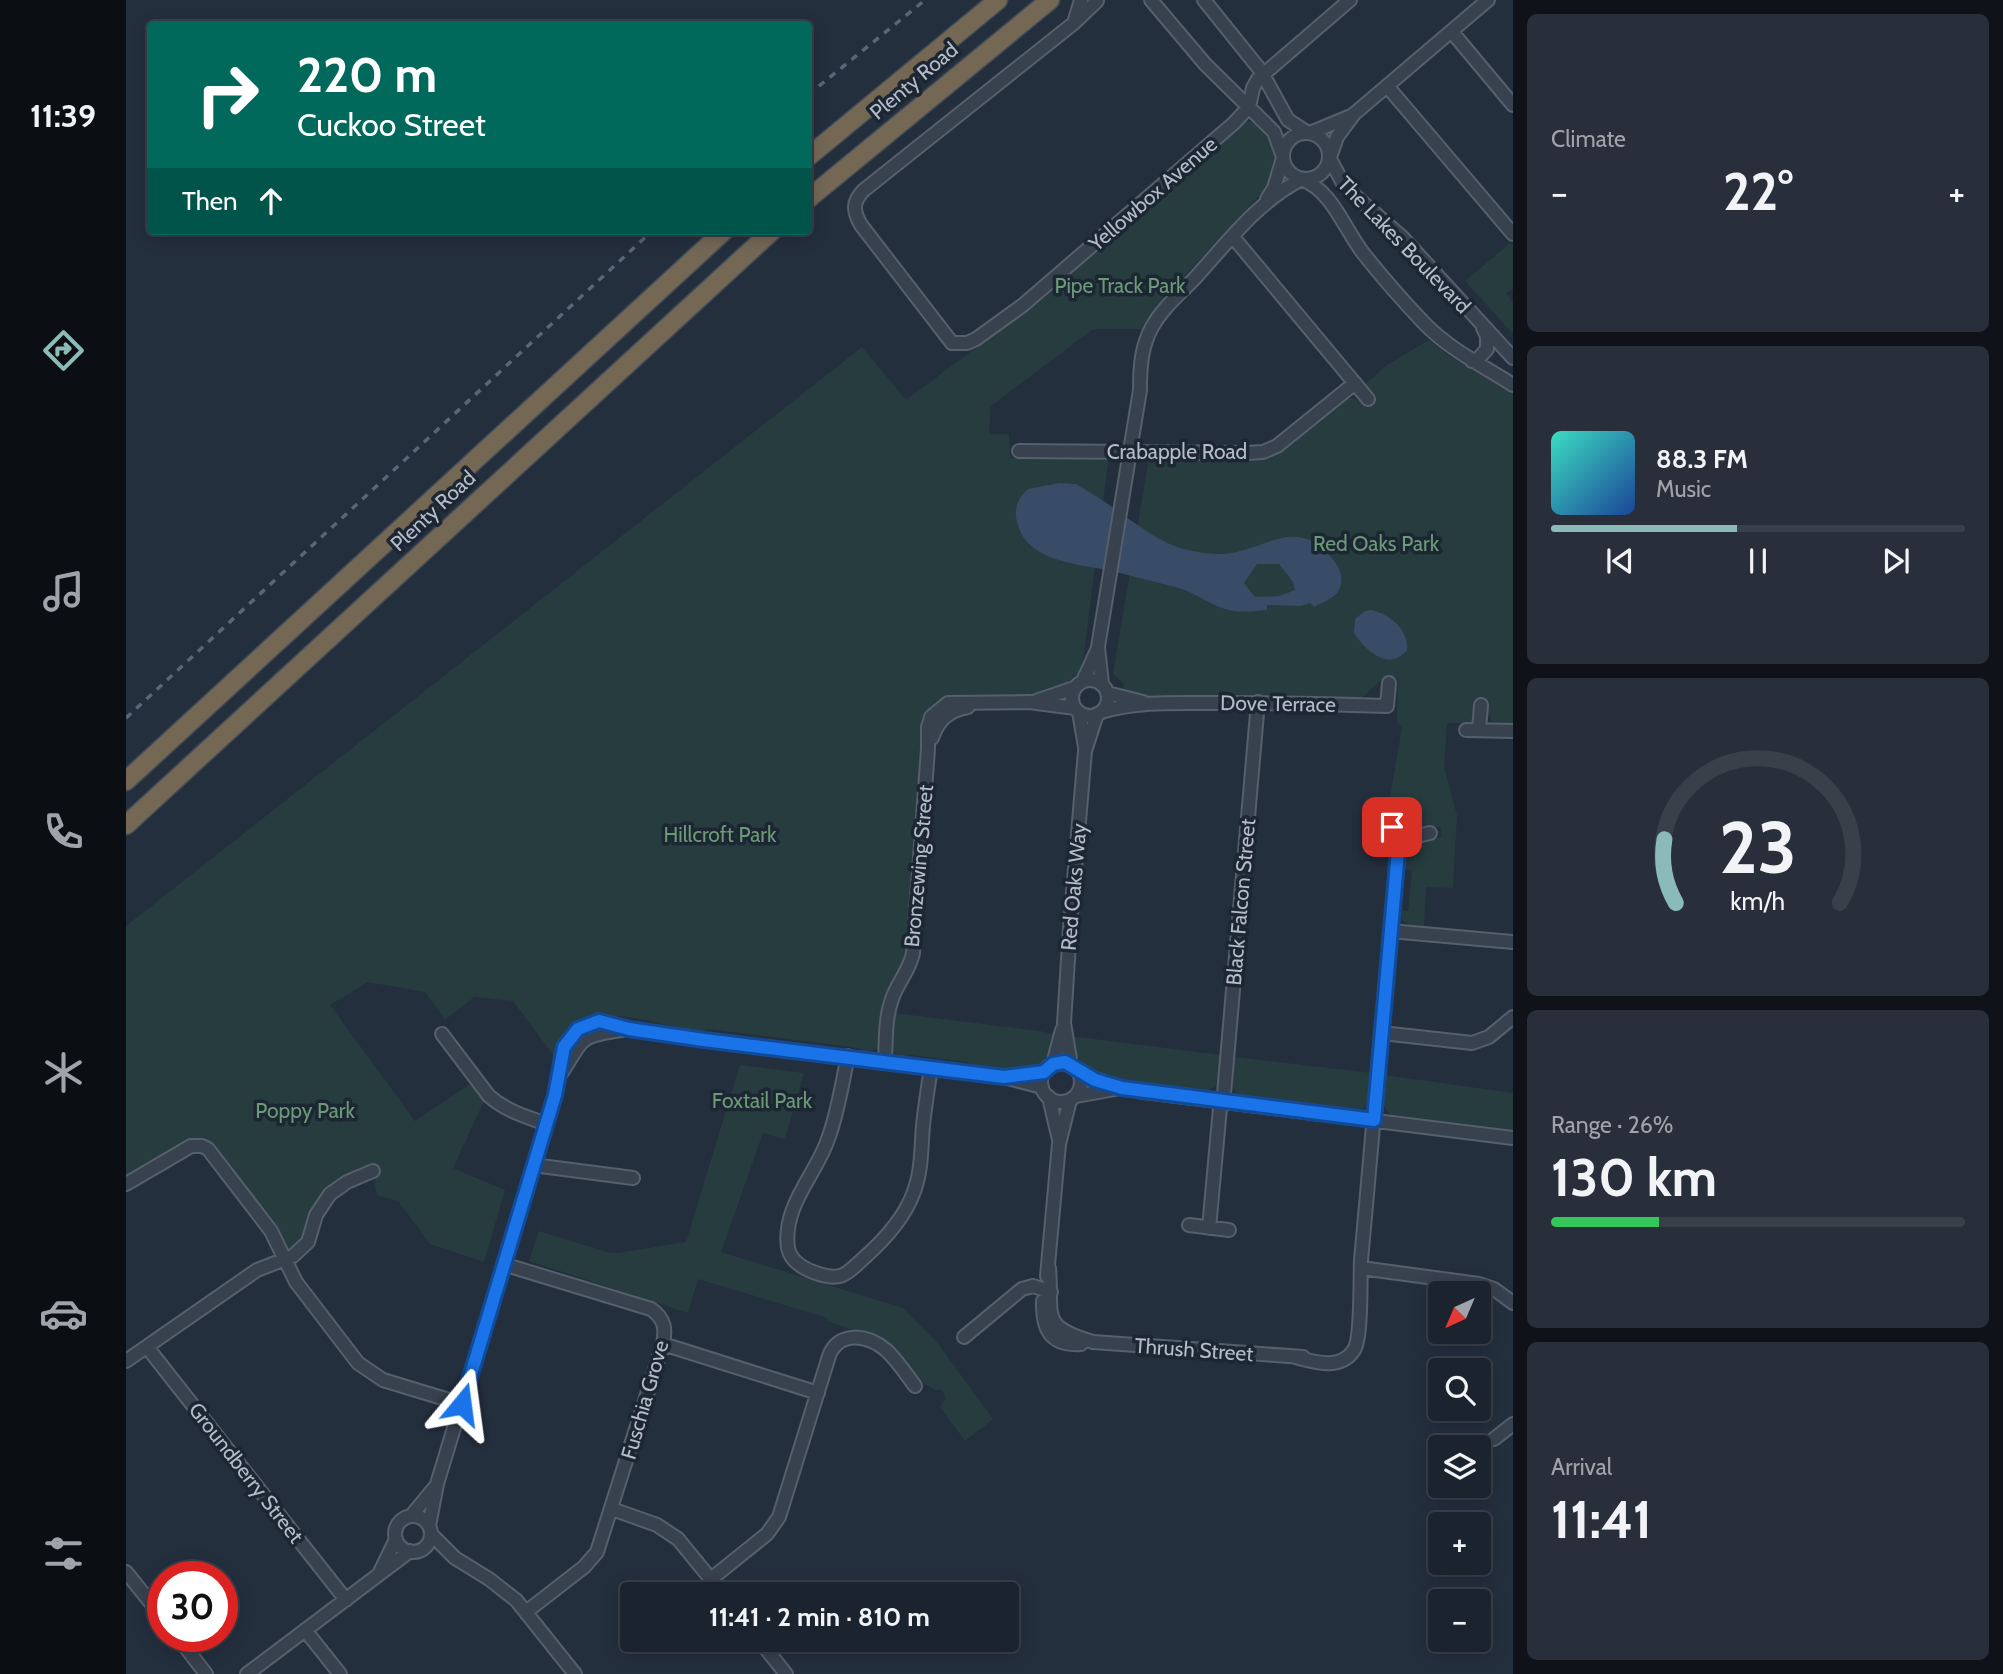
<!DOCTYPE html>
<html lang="en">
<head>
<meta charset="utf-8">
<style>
  body { margin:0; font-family:Cabin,sans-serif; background:#282f3a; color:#f1f3f6; height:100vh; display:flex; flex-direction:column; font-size:26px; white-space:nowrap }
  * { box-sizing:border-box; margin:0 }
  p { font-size:23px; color:#a0a4aa }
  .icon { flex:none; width:38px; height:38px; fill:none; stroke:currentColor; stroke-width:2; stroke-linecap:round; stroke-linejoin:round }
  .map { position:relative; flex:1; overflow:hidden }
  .panel { display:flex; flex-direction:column; gap:14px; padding:14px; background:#0f1319; width:490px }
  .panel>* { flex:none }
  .hud { position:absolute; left:21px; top:21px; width:665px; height:214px; border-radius:7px; box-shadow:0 4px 18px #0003,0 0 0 2px #39404a; background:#00695c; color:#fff; overflow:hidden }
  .needle { width:46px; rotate:224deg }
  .fabs { position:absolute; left:1302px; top:1281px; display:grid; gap:14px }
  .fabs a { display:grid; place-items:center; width:63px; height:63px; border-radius:7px; background:#1b232e; box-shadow:0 4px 18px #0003,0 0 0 2px #39404a; font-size:35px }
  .speed { position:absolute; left:21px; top:1561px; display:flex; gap:14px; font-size:35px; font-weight:700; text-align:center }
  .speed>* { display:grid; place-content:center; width:91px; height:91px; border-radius:50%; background:#1b232e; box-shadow:0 4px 18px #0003,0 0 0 2px #39404a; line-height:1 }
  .speed .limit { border:10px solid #d22; background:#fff; color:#111 }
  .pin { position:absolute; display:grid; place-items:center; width:60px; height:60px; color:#fff; margin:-30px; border-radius:14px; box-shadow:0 4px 10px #0006 }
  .me { position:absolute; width:77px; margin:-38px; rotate:16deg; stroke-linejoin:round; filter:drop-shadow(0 0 5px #0008) }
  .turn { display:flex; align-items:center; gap:24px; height:147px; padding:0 35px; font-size:32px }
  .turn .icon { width:91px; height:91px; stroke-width:2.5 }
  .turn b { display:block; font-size:49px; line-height:60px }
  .then { display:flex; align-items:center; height:66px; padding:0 35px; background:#0003; gap:14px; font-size:26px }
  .big { font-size:52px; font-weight:700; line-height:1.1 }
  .panel .card { flex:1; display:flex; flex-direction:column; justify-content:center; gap:10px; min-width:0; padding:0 24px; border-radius:10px; background:#282f3a }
  .panel .dial { align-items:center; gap:0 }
  .dial svg { height:182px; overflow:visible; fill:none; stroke:#39404a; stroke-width:7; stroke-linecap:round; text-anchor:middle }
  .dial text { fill:#f1f3f6; stroke:none }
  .song { display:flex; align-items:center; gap:21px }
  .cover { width:84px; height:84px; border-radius:10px; background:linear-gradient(135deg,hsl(170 70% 55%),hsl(220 70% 35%)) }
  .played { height:7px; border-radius:4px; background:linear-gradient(90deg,#8bbbb9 45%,#39404a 45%) }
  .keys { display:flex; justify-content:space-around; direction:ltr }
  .heat { display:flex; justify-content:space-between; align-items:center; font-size:38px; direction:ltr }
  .charge { height:10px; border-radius:5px; background:linear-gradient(90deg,#34c759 26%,#39404a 0) }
  .trip { position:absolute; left:494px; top:1582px; width:399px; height:70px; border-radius:7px; background:#1b232e; box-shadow:0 4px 18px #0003,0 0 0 2px #39404a; font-weight:700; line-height:70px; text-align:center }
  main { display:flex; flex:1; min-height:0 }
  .tabs { display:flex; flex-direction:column; width:126px; justify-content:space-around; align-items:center; background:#0b0e12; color:#a0a4aa }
  .tabs .icon { width:49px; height:49px }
  .tabs .on { color:#8bbbb9 }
  .tabs b { font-size:32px; color:#f1f3f6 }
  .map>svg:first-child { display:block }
</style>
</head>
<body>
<main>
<nav class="tabs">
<b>11:39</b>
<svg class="icon on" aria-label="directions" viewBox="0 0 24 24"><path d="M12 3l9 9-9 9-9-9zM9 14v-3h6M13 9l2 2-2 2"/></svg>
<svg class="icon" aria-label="music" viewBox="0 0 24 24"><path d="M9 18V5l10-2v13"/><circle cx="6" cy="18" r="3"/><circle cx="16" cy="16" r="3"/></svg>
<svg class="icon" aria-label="phone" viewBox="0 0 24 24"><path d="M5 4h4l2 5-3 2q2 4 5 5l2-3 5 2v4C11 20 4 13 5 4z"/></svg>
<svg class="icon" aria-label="climate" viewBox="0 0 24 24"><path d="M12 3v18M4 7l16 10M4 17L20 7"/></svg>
<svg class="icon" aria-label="car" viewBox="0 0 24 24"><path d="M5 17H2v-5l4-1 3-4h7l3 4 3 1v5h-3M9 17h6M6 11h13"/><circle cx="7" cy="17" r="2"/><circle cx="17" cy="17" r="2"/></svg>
<svg class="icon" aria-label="filters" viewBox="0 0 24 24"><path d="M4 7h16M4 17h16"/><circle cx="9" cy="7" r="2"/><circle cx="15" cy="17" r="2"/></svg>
</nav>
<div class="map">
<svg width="1387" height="1674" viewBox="0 0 1387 1674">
  <rect width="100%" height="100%" fill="#242f3e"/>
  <path fill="#263c3f" d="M1123 121 1133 124C1151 145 1151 157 1145 183L1031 305 1016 329H967L865 406 863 434H883L884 458 983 455 956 669C925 708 864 698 819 699L811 703 801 715 781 955 753 1048 740 1053 732 1048 582 1029C572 1034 561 1029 550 1027 503 1017 448 998 428 1056L387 1001 348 997 319 1020 299 992 242 982 204 1005 289 1121 346 1083 359 1099 327 1168 379 1190 358 1262 304 1244 273 1202 251 1195 248 1185 251 1176 244 1167 199 1192 187 1209 177 1240 166 1250 161 1249 148 1225 91 1149C84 1142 74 1138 65 1140 45 1145 18 1167 0 1178V926L736 347 780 400 912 301 1115 124Z
    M1384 243 1387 245V289L1380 293 1387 303V334L1339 281Z
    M1303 340 1325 357 1387 392V726C1372 726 1361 723 1361 706L1345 723H1321L1318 767 1331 815 1327 888 1300 887 1298 927 1282 924 1276 920 1273 910 1282 911 1286 870 1277 869C1279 837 1290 843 1316 837L1314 827 1278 830 1261 814 1276 728 1271 722 1272 678H1258L1234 699 1025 697H1013L996 691 998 684 987 674 1023 457 1122 459 1219 398H1227L1239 403 1238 385 1261 365Z
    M768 1013 914 1031 931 1035C929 1041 927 1050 923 1056 906 1080 870 1070 847 1067L842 1062 784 1055 777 1058 769 1053 766 1048Z
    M944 1036 1095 1055C1094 1071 1096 1089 1076 1092 1035 1088 949 1090 944 1036Z
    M1108 1057 1246 1073 1244 1099 1237 1109 1226 1111 1115 1097C1101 1087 1107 1071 1108 1057Z
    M614 1065 678 1073 659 1139 637 1133 595 1252 777 1308 810 1341 867 1419 839 1441 814 1407 819 1400 818 1393 813 1388 812 1391 797 1383 760 1341 701 1321 702 1318 572 1279 562 1313 403 1261 413 1231 481 1252 492 1253 560 1242Z
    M1258 1075 1387 1093V1132L1264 1115 1257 1104Z"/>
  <path fill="#394c67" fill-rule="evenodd" d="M933 483 950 484 960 490C990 507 1025 540 1057 549 1071 552 1090 556 1105 553 1144 546 1171 519 1203 555 1211 563 1217 573 1215 584 1213 597 1199 601 1188 607L1184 603 1175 606 1141 605V610C1128 611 1115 613 1103 610 1084 606 1068 591 1049 587 1028 582 1007 576 986 571 951 563 897 563 890 517 889 506 893 497 902 489ZM1131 564H1153L1167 582 1169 590 1154 596 1129 597 1118 583Z
    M1245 610C1264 614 1283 630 1281 650 1263 672 1240 651 1228 633L1229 619 1239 611Z"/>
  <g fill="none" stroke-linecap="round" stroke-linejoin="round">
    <g stroke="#565f6c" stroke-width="16">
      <path id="minor" d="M1025 0 1079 64 1148 132 1157 157
        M1078 0 1135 71 1162 120 1182 133
        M971 1 948 23 738 190C726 202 727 211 735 225L826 343H841L850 339 897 305 1108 123 1123 107 1127 88 1132 79 1224 0
        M948 23 955 0
        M1326 32 1387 105
        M1261 86 1387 234
        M1157 156a23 23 0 1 1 46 0a23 23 0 1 1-46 0Z
        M1184 133 1225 116
        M1204 157 1211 137 1228 114 1362 0
        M1204 159 1219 187 1276 237 1387 358
        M1177 180C1206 191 1218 228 1237 253 1256 277 1277 301 1298 323 1324 350 1356 365 1387 385
        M1141 199 1148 188 1157 158
        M1107 237 1242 399
        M1346 361 1353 358 1361 349V336L1357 328
        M893 451 1121 453 1137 452 1151 446 1229 383
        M946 698a18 18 0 1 1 36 0a18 18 0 1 1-36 0Z
        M957 681 972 648
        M976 684 972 647 1014 390C1014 368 1015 347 1026 327 1037 307 1054 294 1069 278 1101 243 1132 201 1176 179
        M981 693 1017 702
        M910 701 948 688
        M953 712 959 747
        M975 712C1012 701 1049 703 1088 703 1146 703 1203 704 1261 706L1263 683
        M1340 730 1387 731
        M1353 730 1355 705
        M806 738C812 720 823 710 842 707
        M1266 827 1274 840
        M1264 931 1387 942
        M1256 1033 1346 1043 1363 1037 1387 1017
        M316 1034 363 1096C380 1111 399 1116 420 1124
        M722 1056C716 1083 712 1113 702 1139 690 1175 656 1206 662 1248 665 1263 680 1270 693 1274 717 1282 722 1272 739 1257 758 1240 778 1218 787 1194 796 1172 795 1149 797 1126 799 1106 802 1087 805 1068
        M759 1061C760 1041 759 1018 766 999 772 981 783 972 787 953L802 749V727L805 717 822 703 903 702 949 708
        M915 1082a20 20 0 1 1 40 0a20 20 0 1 1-40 0Z
        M927 1064 936 1030
        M945 1065 938 1023 944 928 959 751 971 714
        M953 1072C974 1082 995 1088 1018 1092L1387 1138
        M434 1075C458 1040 450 1036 496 1030
        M950 1096 989 1089
        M923 1097 933 1140
        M407 1165 507 1178
        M0 1184 65 1146H76L82 1149 145 1231 170 1282 232 1363 257 1380 336 1404
        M1063 1225 1103 1230
        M1083 1228 1094 1108 1098 1094 1132 702
        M377 1264 525 1309C539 1319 540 1329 537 1344L471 1552 458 1567 400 1612
        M923 1268C927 1317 913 1326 967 1342L1177 1357
        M1235 1268 1353 1284 1368 1289 1387 1303
        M921 1276 933 1144 944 1100
        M917 1301C916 1329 924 1346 955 1344
        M838 1337 896 1289 907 1286 925 1292
        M537 1344 692 1393
        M21 1347 220 1600
        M1169 1357C1189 1362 1214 1371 1228 1350 1236 1338 1234 1279 1235 1260 1248 1120 1259 980 1274 840L1304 833
        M0 1361 131 1270 167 1256 182 1242 190 1215 204 1194 221 1182 247 1171
        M1368 1439 1387 1424
        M486 1509 531 1525 552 1539 597 1594
        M285 1516 309 1487
        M269 1534a18 18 0 1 1 36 0a18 18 0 1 1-36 0Z
        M303 1526 311 1484 429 1095 438 1047 452 1029 473 1021 503 1029 578 1040 878 1077 916 1087
        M305 1534 329 1558 363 1579 390 1600 449 1674
        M0 1572 37 1618
        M254 1572 270 1539
        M585 1579 641 1534 653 1517 703 1356C713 1330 742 1335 760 1350 771 1360 780 1374 789 1386
        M179 1630 214 1674
        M51 1636 80 1674
        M633 1640 660 1674
        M121 1674 284 1551"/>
    </g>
    <g stroke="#434c59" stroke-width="21">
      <path id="highway" d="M682 157 872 0
        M682 199 924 0
        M0 781 598 231
        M0 825 646 231"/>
    </g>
    <use href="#minor" stroke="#38414e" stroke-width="12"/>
    <use href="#highway" stroke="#746855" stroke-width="18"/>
    <path stroke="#5a6575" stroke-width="3.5" stroke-dasharray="7 7" stroke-linecap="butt" d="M682 95 799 0
      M0 718 526 231"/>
  </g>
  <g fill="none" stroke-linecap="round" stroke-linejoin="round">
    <g stroke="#114b97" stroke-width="18">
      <path id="route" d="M336 1404 429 1095 438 1047 452 1029 473 1021 503 1029 578 1040 878 1077 918 1072 927 1064 939 1062 969 1080 996 1088 1248 1120 1273 840 1266 827"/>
    </g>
    <use href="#route" stroke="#1a73e8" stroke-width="12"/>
  </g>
  <g text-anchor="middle" stroke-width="7" stroke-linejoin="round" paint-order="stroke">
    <g font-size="21" fill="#b4bcc9" stroke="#1d2633">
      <text transform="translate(788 81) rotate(-40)" y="7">Plenty Road</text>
      <text transform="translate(1027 194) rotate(-41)" y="7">Yellowbox Avenue</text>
      <text transform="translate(1278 245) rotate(46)" y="7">The Lakes Boulevard</text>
      <text x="1051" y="459">Crabapple Road</text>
      <text transform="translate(307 511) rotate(-43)" y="7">Plenty Road</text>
      <text transform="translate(1152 704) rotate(1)" y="7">Dove Terrace</text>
      <text transform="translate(793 866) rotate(-85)" y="7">Bronzewing Street</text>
      <text transform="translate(948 887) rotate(-85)" y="7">Red Oaks Way</text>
      <text transform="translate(1115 902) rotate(-85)" y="7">Black Falcon Street</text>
      <text transform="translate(1068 1350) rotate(4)" y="7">Thrush Street</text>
      <text transform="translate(519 1400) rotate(-74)" y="7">Fuschia Grove</text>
      <text transform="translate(120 1473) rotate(52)" y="7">Groundberry Street</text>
    </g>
    <g font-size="21" fill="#6b9a76" stroke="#1d2633">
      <text x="994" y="293">Pipe Track Park</text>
      <text x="1250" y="551">Red Oaks Park</text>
      <text x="594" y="842">Hillcroft Park</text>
      <text x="636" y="1108">Foxtail Park</text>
      <text x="179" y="1118">Poppy Park</text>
    </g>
  </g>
</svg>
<div class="fabs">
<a><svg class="needle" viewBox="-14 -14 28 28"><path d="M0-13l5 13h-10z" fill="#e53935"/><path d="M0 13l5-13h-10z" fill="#a0a4aa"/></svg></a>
<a><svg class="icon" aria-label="search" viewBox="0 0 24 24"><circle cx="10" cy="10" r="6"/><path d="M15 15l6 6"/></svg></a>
<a><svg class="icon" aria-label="layers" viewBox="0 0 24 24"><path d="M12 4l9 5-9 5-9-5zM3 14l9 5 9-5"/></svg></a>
<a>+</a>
<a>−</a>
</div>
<div class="speed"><div class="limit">30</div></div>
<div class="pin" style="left:1266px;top:827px;background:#d93025"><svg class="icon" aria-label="arrive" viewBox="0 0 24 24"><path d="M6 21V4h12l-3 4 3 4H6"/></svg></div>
<svg class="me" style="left:336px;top:1404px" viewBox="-20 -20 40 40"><path d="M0-17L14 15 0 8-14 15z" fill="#1a73e8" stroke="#fff" stroke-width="4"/></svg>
<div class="trip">11:41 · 2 min · 810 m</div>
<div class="hud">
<div class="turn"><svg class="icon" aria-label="right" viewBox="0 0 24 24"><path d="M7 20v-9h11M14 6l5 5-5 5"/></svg><div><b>220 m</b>Cuckoo Street</div></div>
<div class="then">Then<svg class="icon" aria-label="ahead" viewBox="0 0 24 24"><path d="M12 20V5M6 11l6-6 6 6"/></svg></div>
</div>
</div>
<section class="panel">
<div class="card"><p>Climate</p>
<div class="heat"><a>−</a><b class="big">22°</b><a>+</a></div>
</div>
<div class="card">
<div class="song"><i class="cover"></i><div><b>88.3 FM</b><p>Music</p></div></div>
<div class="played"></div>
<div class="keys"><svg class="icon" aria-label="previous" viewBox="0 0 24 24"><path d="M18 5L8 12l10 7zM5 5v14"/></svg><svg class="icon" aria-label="pause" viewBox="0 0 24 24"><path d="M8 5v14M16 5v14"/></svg><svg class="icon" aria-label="next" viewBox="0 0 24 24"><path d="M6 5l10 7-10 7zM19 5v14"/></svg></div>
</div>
<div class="card dial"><svg viewBox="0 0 100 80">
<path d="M14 69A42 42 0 1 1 86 69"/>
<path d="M14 69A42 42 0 0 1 9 41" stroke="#8bbbb9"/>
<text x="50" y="56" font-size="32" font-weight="700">23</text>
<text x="50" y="72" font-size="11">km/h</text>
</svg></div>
<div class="card"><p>Range · 26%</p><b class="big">130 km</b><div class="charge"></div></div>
<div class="card"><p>Arrival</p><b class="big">11:41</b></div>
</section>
</main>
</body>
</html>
